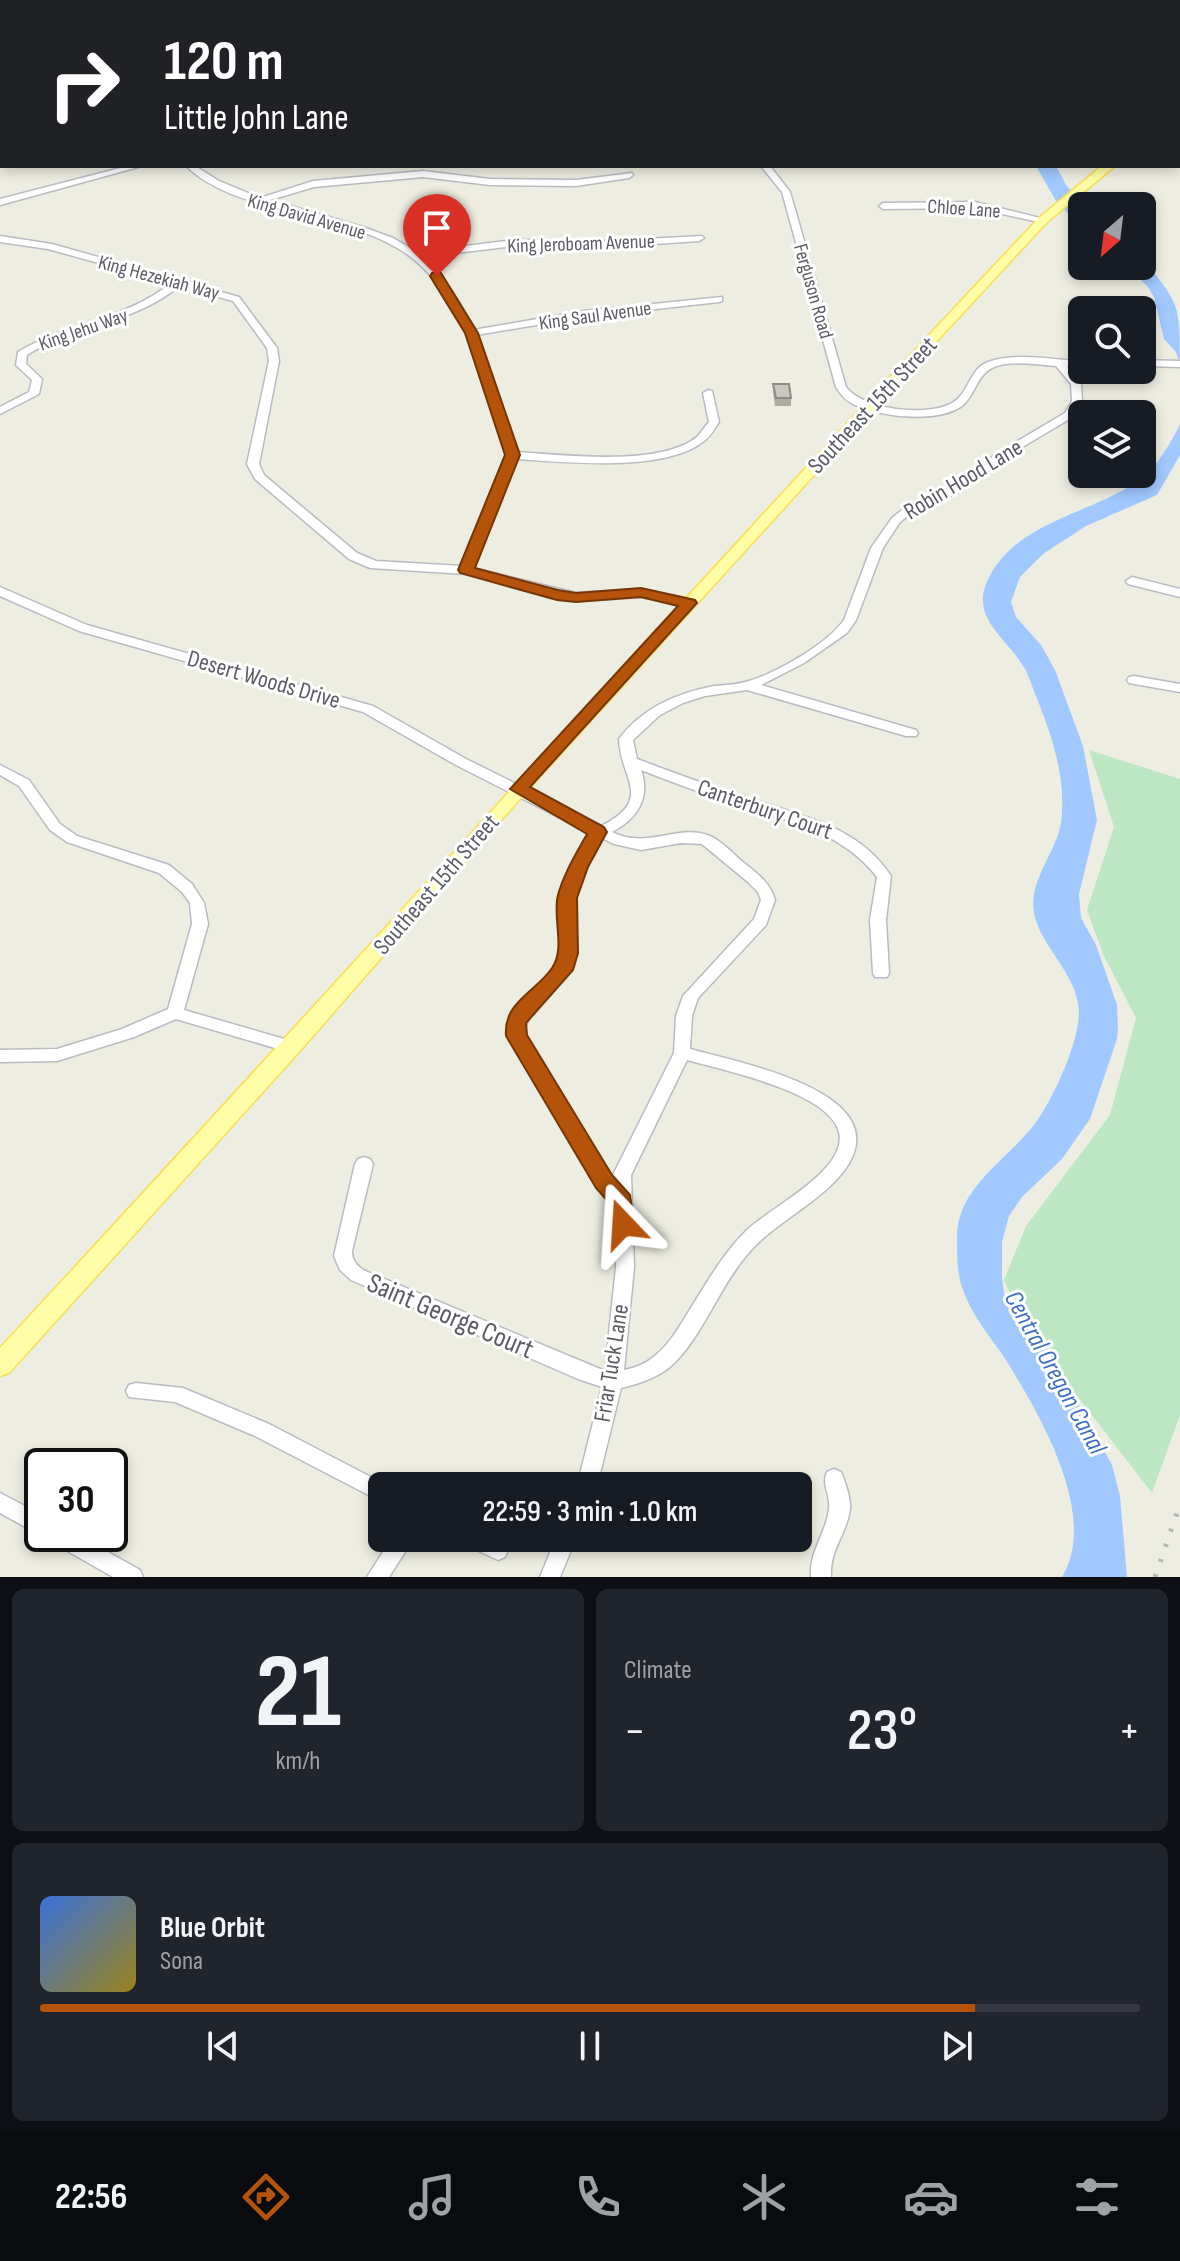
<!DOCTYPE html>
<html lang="en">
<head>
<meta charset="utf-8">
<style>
  body { margin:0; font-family:"Sofia Sans Condensed",sans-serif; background:#20242c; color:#f1f3f6; height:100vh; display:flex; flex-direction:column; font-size:30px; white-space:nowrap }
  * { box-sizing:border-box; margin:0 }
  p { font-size:26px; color:#9ea1a6 }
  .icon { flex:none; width:44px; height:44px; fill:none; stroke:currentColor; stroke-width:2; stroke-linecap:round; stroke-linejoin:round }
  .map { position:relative; height:1577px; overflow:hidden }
  .sheet { display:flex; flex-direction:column; gap:12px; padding:12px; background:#0d0f14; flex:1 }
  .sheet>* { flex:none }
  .hud { position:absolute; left:0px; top:0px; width:1180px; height:168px; box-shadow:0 4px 12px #0003; background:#202124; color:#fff; overflow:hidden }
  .needle { width:52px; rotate:208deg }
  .fabs { position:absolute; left:1068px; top:192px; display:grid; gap:16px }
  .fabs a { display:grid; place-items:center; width:88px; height:88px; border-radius:12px; background:#171b24; box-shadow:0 4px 12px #0003; font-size:40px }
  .speed { position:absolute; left:24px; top:1448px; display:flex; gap:16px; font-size:40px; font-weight:700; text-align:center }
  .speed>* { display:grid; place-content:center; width:104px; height:104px; border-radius:50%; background:#171b24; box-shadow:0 4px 12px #0003; line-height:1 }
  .speed .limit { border:4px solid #111; border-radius:12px; background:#fff; color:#111 }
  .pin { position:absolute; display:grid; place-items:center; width:68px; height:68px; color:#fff; margin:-82px -34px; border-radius:50% 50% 50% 0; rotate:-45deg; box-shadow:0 0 8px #0007 }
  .pin .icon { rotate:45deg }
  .me { position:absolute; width:88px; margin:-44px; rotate:340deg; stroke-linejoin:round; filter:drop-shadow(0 0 6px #0008) }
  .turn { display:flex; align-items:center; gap:28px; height:168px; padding:0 32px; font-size:36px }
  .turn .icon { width:104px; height:104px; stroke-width:2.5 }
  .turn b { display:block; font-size:56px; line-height:68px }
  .big { font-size:60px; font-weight:600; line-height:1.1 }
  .sheet .card { flex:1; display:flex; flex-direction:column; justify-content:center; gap:12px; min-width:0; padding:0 28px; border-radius:12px; background:#20242c }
  .sheet .dial { align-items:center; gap:0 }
  .dial b { font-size:104px; line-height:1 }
  .song { display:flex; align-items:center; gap:24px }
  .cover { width:96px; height:96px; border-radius:12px; background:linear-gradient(135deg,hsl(220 70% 55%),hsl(50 70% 35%)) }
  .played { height:8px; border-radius:4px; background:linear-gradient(90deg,#b45309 85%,#363941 85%) }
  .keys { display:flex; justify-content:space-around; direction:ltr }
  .heat { display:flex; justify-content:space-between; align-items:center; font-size:44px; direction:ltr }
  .sheet .tiles { flex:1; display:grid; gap:12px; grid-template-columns:1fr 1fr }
  .card:last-child { grid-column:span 2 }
  .trip { position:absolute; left:368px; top:1472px; width:444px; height:80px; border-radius:12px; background:#171b24; box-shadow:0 4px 12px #0003; font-weight:600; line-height:80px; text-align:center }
  .menu { display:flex; height:128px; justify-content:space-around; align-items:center; background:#090b0e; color:#9ea1a6 }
  .menu .icon { width:56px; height:56px }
  .menu .selected { color:#b45309 }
  .menu b { font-size:36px; color:#f1f3f6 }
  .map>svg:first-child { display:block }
</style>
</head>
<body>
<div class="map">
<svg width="1180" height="1577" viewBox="0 0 1180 1577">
  <rect width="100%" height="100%" fill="#eeede2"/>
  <path fill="#bde7c3" d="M1089 750 1180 779V1415L1152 1493 1030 1335 1004 1280 1026 1226 1110 1115 1136 1018 1103 954 1087 910 1114 827Z"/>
  <path fill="#a1c9ff" d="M1036 166H1056L1066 185 1084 206H1082V228L1056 201Z
    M1142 258C1180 304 1180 304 1180 365L1176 352 1164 339 1154 297 1148 287 1127 266H1142Z
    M1180 424V455L1157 495 1086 526 1043 554 1020 577 1011 602 1016 617 1041 645 1055 670 1083 746 1097 820 1079 894 1081 918 1096 945 1117 1005 1118 1027 1117 1039 1090 1119 1062 1159 1022 1197 1009 1216 1002 1242V1278L1004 1294 1037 1330 1112 1465 1120 1496 1127 1577H1062C1100 1515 1038 1411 1004 1357 989 1335 970 1313 962 1287 957 1274 957 1254 957 1240 955 1191 1002 1163 1030 1130 1051 1105 1079 1044 1079 1012 1078 974 1041 948 1034 913 1028 881 1056 853 1061 823 1067 777 1051 733 1034 691 1031 683 1028 673 1023 666 1008 640 972 619 986 584 1011 523 1087 515 1135 483 1155 470 1170 445 1180 424Z"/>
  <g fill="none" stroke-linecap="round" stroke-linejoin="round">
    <g stroke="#babbc2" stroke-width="3">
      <path id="minor" d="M716 0H725L714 2Z
        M814 0H823L812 2Z
        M906 0H914L904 2Z
        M1125 0H1133L1124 2Z
        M0 30H2V34H0Z
        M1178 101H1180V106H1178Z
        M128 166H142L0 205V199Z
        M186 166H195L219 181 260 198 313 181 423 171 490 179 576 180 632 173 633 175 629 178 576 186 490 185 423 177 314 187 270 200 363 227 393 238 417 252 515 240 610 241 702 236 704 238 699 241 610 247 515 246 423 257C445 278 461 302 473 330L584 311 722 297V301L719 302 584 317 476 335 492 376 517 452C563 455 660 467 697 437 701 433 705 426 709 422L703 393 708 390 712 391 719 422C715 428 710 437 704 441 664 473 565 462 516 459L473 568 576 593 641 589 693 600 695 603 693 606 689 607 641 597 576 601 466 574 370 568 349 559 255 479 247 464 269 361 267 348 233 301 179 286C134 324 76 324 27 355L26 364 42 379 39 394 0 414V407L29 392 32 380 16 365 18 352C67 322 126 320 171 283L48 249 0 242V236L52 244 239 297 277 348 279 361 259 464 264 475 357 553 376 561 462 566 506 455C485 388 464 287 399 249 366 229 327 222 290 212 254 202 214 193 186 166Z
        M761 166H770L790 192 846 387C863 410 927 417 952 403 969 394 969 369 988 362 1017 352 1052 360 1082 361V367H1067L1081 384 1082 401 1073 417 1007 456 957 493 914 511 900 522 883 548 856 620 847 633 804 663 761 685 916 730 918 733 916 736H906L747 690 705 696 683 703 660 715 633 740 637 759C672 772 706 785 742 796 797 815 857 824 891 876L886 920 889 973 887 977H875L873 973 870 920 877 877C841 831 788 821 735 804 704 794 672 782 641 770 651 798 637 819 612 832 649 850 678 823 710 836 722 841 734 855 744 863 758 874 770 883 775 900L766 925 698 998 692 1016 690 1049C741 1063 912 1095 838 1178 811 1208 772 1224 746 1256 718 1289 702 1338 671 1366 657 1378 638 1384 621 1388L597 1486H577L602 1387 578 1379 351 1280 340 1270 334 1256 355 1164 358 1159 364 1157 370 1159 373 1164 352 1251C352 1261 356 1264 363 1270L605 1371 616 1267 614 1205 598 1187 508 1036C511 998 542 996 555 967 565 945 557 922 560 900 562 875 578 854 590 833L456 765 363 712 79 631 0 596V587L87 625 373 706 466 759 601 826C655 799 620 779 619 739 642 708 677 693 714 686 725 685 735 685 745 682 774 675 827 644 844 620L871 548 892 518 906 507 949 489 999 452 1065 413 1072 401 1071 384 1056 366C1037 365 1012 360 994 367 977 374 975 395 963 405 940 424 877 417 853 404 845 400 841 395 836 387L782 192ZM602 838 614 844 641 850 681 843 702 844 748 882 758 892 761 900 754 919 683 996 676 1016 674 1053 613 1175V1181L524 1036C527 1002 560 994 572 964 580 944 573 923 574 902 576 878 590 858 602 838ZM687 1060C723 1070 824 1091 838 1129 853 1169 768 1208 745 1232 722 1255 706 1284 689 1311 680 1326 670 1343 656 1355 647 1363 636 1368 624 1370L634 1267 631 1175Z
        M975 202 1048 220 1043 223 975 208 883 209 879 206 883 203Z
        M1142 360 1180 361V367L1142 366Z
        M1132 577 1180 589V597L1128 584 1126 581Z
        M1134 676 1180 684V692L1129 683 1127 680 1129 677Z
        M0 765 29 780 60 824 77 836 169 865 192 884 204 903 208 924 184 1010 298 1043 300 1047 298 1051 292 1053 176 1019 134 1037 57 1061 0 1062V1050L57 1049 122 1029 168 1009 192 924 190 903 182 892 159 873 67 842 50 830 19 786 0 775Z
        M136 1383 183 1388 269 1424 388 1486H382V1502L255 1436 175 1402 129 1397 126 1391 129 1385Z
        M834 1469 841 1472C845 1481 851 1499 850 1509 847 1534 829 1550 831 1577H811C809 1551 826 1534 829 1509 831 1496 821 1484 827 1472Z
        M0 1493 42 1515V1534H46L42 1536 0 1513Z
        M47 1534H76L140 1570 143 1577H113L50 1541Z
        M392 1538H414L389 1577H367Z
        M463 1538H495L505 1543 508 1550 505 1557 498 1560 466 1545Z
        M556 1538H576L560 1577H540Z"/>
    </g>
    <g stroke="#f7df52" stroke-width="3">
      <path id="major" d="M1178 132H1180L1178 139Z
        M1102 166H1115L1047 222 874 409 525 793 299 1052 9 1373 0 1376V1348C348 973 688 590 1039 218Z"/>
    </g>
    <use href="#minor" fill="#fff" fill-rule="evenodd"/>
    <use href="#major" fill="#fffda6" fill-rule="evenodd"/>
    <path stroke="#b5b6b7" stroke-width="5" stroke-dasharray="3 13" stroke-linecap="butt" d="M1155 1577 1180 1504"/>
  </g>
  <path fill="#adaba4" d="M773 384 791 398V406H775L773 392Z"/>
  <path fill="#c9c7bf" stroke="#8d8b86" stroke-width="2" d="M773 384H789L791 398H776Z"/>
  <path fill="#b45309" stroke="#753606" stroke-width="2" d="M432 273H441L478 333 520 455 475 568 558 590 576 593 641 588 695 600 697 603 530 787 604 827 607 832 588 867 577 898 578 953 573 970 526 1023 527 1035 612 1175 630 1195 634 1224 631 1230 623 1233 615 1230 611 1205 596 1188 506 1036C503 1002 536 992 552 968 566 948 552 917 558 895 564 873 576 854 587 834L510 789 678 606 641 597 576 602 557 600 460 573 458 570 505 455 465 333 430 276Z"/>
  <g text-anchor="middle" stroke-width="6" stroke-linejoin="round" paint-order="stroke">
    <g font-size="20" fill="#5a5d64" stroke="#fff">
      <text transform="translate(964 208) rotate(4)" y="7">Chloe Lane</text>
      <text transform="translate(307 216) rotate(16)" y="7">King David Avenue</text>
      <text transform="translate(581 243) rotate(-2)" y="7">King Jeroboam Avenue</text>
      <text transform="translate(159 277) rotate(15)" y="7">King Hezekiah Way</text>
      <text transform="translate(814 291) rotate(74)" y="7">Ferguson Road</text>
      <text transform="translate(595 315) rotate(-8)" y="7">King Saul Avenue</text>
      <text transform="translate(83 329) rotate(-19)" y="7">King Jehu Way</text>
    </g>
    <g font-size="24" fill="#5a5d64" stroke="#fff">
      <text transform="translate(872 405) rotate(-47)" y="8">Southeast 15th Street</text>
      <text transform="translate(963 479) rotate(-31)" y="8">Robin Hood Lane</text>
      <text transform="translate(264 679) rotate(16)" y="8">Desert Woods Drive</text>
      <text transform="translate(765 809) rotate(19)" y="8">Canterbury Court</text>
      <text transform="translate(436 884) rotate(-49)" y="8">Southeast 15th Street</text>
      <text transform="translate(611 1363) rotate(-81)" y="8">Friar Tuck Lane</text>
    </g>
    <g font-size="26" font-style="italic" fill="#3e6fc8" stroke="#fff">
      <text transform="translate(1056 1372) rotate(61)" y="9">Central Oregon Canal</text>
    </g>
    <g font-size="28" fill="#5a5d64" stroke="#fff">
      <text transform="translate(451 1315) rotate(23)" y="10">Saint George Court</text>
    </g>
  </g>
</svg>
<div class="fabs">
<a><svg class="needle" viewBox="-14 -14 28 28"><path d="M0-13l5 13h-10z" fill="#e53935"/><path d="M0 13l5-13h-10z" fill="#9ea1a6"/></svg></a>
<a><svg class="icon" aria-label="search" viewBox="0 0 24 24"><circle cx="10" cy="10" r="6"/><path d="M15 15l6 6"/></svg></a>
<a><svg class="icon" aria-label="layers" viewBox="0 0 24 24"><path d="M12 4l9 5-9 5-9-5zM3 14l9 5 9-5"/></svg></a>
</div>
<div class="speed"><div class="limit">30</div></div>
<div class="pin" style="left:437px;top:276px;background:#d93025"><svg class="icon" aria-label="arrive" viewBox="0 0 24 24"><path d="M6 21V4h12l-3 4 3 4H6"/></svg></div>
<svg class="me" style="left:623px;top:1224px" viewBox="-20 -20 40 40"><path d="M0-17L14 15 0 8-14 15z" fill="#b45309" stroke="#fff" stroke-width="4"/></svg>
<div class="trip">22:59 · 3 min · 1.0 km</div>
<div class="hud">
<div class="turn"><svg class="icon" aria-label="right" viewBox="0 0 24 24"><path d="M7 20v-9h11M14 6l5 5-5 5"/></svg><div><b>120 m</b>Little John Lane</div></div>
</div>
</div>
<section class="sheet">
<div class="tiles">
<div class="card dial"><b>21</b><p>km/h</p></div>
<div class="card"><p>Climate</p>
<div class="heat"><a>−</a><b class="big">23°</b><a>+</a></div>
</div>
<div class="card">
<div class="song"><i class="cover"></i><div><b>Blue Orbit</b><p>Sona</p></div></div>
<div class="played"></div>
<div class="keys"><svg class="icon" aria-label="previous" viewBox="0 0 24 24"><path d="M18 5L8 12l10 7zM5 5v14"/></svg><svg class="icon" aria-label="pause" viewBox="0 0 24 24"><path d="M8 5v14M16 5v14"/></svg><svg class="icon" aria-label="next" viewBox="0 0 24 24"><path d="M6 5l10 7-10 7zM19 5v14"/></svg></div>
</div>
</div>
</section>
<nav class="menu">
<b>22:56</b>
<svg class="icon selected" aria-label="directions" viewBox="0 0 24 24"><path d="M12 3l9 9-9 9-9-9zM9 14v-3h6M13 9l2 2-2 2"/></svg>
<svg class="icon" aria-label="music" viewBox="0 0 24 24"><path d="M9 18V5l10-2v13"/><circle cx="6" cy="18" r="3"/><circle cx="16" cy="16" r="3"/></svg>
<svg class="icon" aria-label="phone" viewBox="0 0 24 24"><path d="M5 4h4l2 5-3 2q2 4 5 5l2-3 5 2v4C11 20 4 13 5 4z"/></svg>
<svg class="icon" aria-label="climate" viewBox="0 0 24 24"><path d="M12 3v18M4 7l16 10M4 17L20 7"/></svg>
<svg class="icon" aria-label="car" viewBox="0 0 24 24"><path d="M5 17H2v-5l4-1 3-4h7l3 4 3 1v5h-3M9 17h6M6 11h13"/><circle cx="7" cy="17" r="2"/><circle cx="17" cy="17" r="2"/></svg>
<svg class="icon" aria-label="filters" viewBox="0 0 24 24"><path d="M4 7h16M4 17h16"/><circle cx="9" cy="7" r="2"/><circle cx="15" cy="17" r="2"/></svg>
</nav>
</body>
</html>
